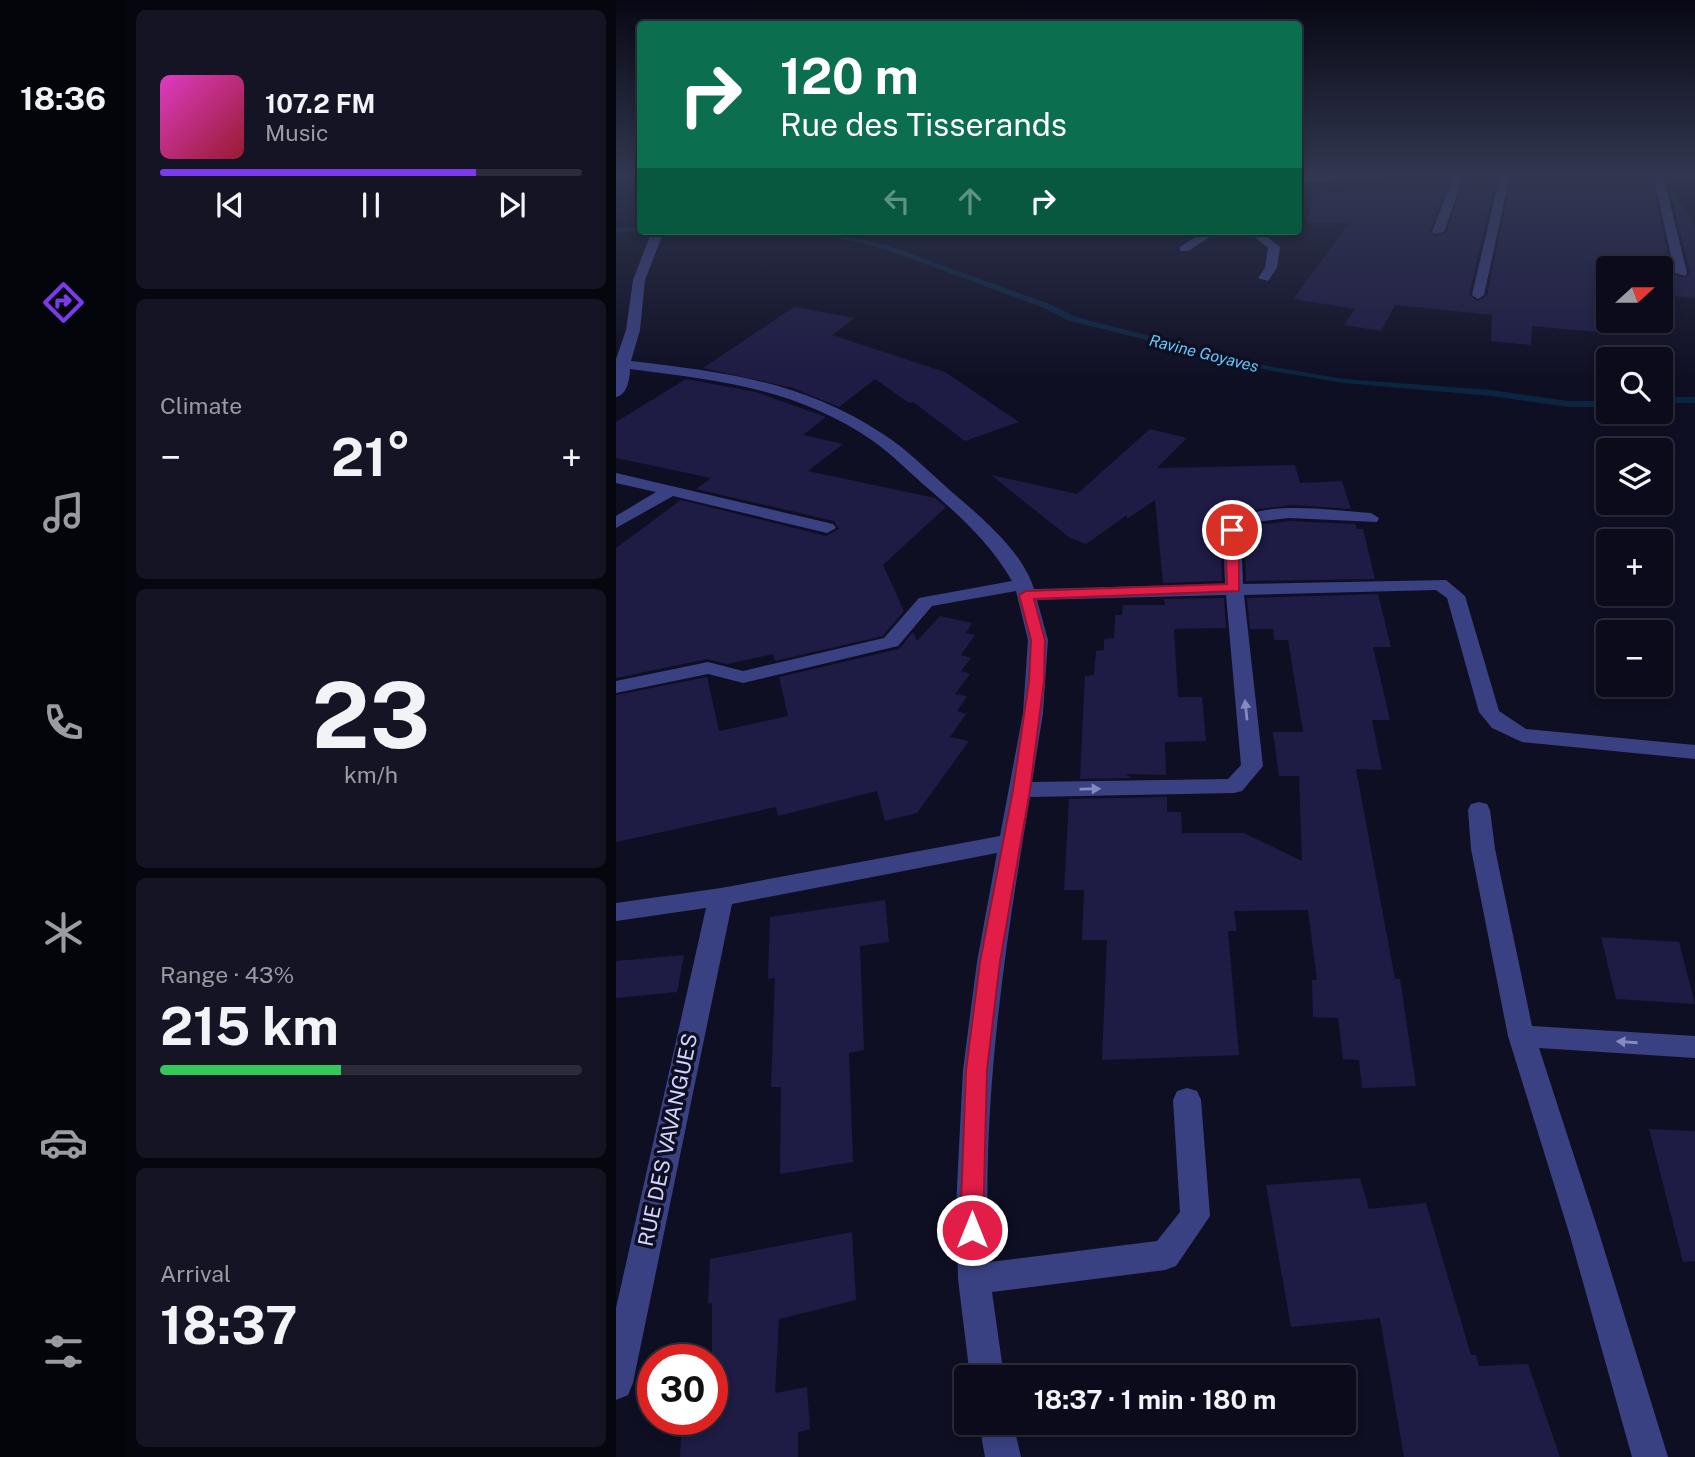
<!DOCTYPE html>
<html lang="en">
<head>
<meta charset="utf-8">
<style>
  body { margin:0; font-family:"Public Sans",sans-serif; background:#141424; color:#f1f3f6; height:100vh; display:flex; flex-direction:column; font-size:26px; white-space:nowrap }
  * { box-sizing:border-box; margin:0 }
  p { font-size:23px; color:#9a9ba3 }
  .icon { flex:none; width:38px; height:38px; fill:none; stroke:currentColor; stroke-width:2; stroke-linecap:round; stroke-linejoin:round }
  .map { position:relative; flex:1; overflow:hidden }
  .sheet { display:flex; flex-direction:column; gap:10px; padding:10px; background:#06060f; width:490px }
  .sheet>* { flex:none }
  .hud { position:absolute; left:21px; top:21px; width:665px; height:214px; border-radius:7px; box-shadow:0 4px 10px #0003,0 0 0 2px #2b2b3a; background:#0b6e4f; color:#fff; overflow:hidden }
  .needle { width:46px; rotate:69deg }
  .fabs { position:absolute; left:980px; top:256px; display:grid; gap:14px }
  .fabs a { display:grid; place-items:center; width:77px; height:77px; border-radius:7px; background:#0b0b1b; box-shadow:0 4px 10px #0003,0 0 0 2px #2b2b3a; font-size:35px }
  .speed { position:absolute; left:21px; top:1344px; display:flex; gap:14px; font-size:35px; font-weight:700; text-align:center }
  .speed>* { display:grid; place-content:center; width:91px; height:91px; border-radius:50%; background:#0b0b1b; box-shadow:0 4px 10px #0003,0 0 0 2px #2b2b3a; line-height:1 }
  .speed .limit { border:10px solid #d22; background:#fff; color:#111 }
  .pin { position:absolute; display:grid; place-items:center; width:60px; height:60px; color:#fff; margin:-30px; border:4px solid #fff; border-radius:50%; box-shadow:0 2px 7px #0007 }
  .me { position:absolute; width:77px; margin:-38px; rotate:0deg; stroke-linejoin:round; filter:drop-shadow(0 0 5px #0008) }
  .turn { display:flex; align-items:center; gap:24px; height:147px; padding:0 28px; font-size:32px }
  .turn .icon { width:91px; height:91px; stroke-width:2.5 }
  .turn b { display:block; font-size:49px; line-height:60px }
  .lanes { display:flex; align-items:center; height:66px; padding:0 28px; background:#0003; justify-content:center; gap:35px; direction:ltr }
  .lanes .off { opacity:.35 }
  .big { font-size:52px; font-weight:700; line-height:1.1 }
  .sheet .widget { flex:1; display:flex; flex-direction:column; justify-content:center; gap:10px; min-width:0; padding:0 24px; border-radius:10px; background:#141424 }
  .sheet .dial { align-items:center; gap:0 }
  .dial b { font-size:91px; line-height:1 }
  .song { display:flex; align-items:center; gap:21px }
  .cover { width:84px; height:84px; border-radius:10px; background:linear-gradient(135deg,hsl(310 70% 55%),hsl(350 70% 35%)) }
  .played { height:7px; border-radius:4px; background:linear-gradient(90deg,#7c3aed 75%,#2b2b3a 75%) }
  .keys { display:flex; justify-content:space-around; direction:ltr }
  .heat { display:flex; justify-content:space-between; align-items:center; font-size:38px; direction:ltr }
  .charge { height:10px; border-radius:5px; background:linear-gradient(90deg,#34c759 43%,#2b2b3a 0) }
  .trip { position:absolute; left:338px; top:1365px; width:402px; height:70px; border-radius:7px; background:#0b0b1b; box-shadow:0 4px 10px #0003,0 0 0 2px #2b2b3a; font-weight:700; line-height:70px; text-align:center }
  main { display:flex; flex:1; min-height:0 }
  .dock { display:flex; flex-direction:column; width:126px; justify-content:space-around; align-items:center; background:#04040b; color:#9a9ba3 }
  .dock .icon { width:49px; height:49px }
  .dock .active { color:#7c3aed }
  .dock b { font-size:32px; color:#f1f3f6 }
  .map>svg:first-child { display:block }
</style>
</head>
<body>
<main>
<nav class="dock">
<b>18:36</b>
<svg class="icon active" aria-label="directions" viewBox="0 0 24 24"><path d="M12 3l9 9-9 9-9-9zM9 14v-3h6M13 9l2 2-2 2"/></svg>
<svg class="icon" aria-label="music" viewBox="0 0 24 24"><path d="M9 18V5l10-2v13"/><circle cx="6" cy="18" r="3"/><circle cx="16" cy="16" r="3"/></svg>
<svg class="icon" aria-label="phone" viewBox="0 0 24 24"><path d="M5 4h4l2 5-3 2q2 4 5 5l2-3 5 2v4C11 20 4 13 5 4z"/></svg>
<svg class="icon" aria-label="climate" viewBox="0 0 24 24"><path d="M12 3v18M4 7l16 10M4 17L20 7"/></svg>
<svg class="icon" aria-label="car" viewBox="0 0 24 24"><path d="M5 17H2v-5l4-1 3-4h7l3 4 3 1v5h-3M9 17h6M6 11h13"/><circle cx="7" cy="17" r="2"/><circle cx="17" cy="17" r="2"/></svg>
<svg class="icon" aria-label="filters" viewBox="0 0 24 24"><path d="M4 7h16M4 17h16"/><circle cx="9" cy="7" r="2"/><circle cx="15" cy="17" r="2"/></svg>
</nav>
<section class="sheet">
<div class="widget">
<div class="song"><i class="cover"></i><div><b>107.2 FM</b><p>Music</p></div></div>
<div class="played"></div>
<div class="keys"><svg class="icon" aria-label="previous" viewBox="0 0 24 24"><path d="M18 5L8 12l10 7zM5 5v14"/></svg><svg class="icon" aria-label="pause" viewBox="0 0 24 24"><path d="M8 5v14M16 5v14"/></svg><svg class="icon" aria-label="next" viewBox="0 0 24 24"><path d="M6 5l10 7-10 7zM19 5v14"/></svg></div>
</div>
<div class="widget"><p>Climate</p>
<div class="heat"><a>−</a><b class="big">21°</b><a>+</a></div>
</div>
<div class="widget dial"><b>23</b><p>km/h</p></div>
<div class="widget"><p>Range · 43%</p><b class="big">215 km</b><div class="charge"></div></div>
<div class="widget"><p>Arrival</p><b class="big">18:37</b></div>
</section>
<div class="map">
<svg width="1079" height="1457" viewBox="0 0 1079 1457">
  <rect width="100%" height="100%" fill="#0f0f24"/>
  <g fill="none" stroke-linecap="round" stroke-linejoin="round">
    <path fill="#0b2541" fill-rule="evenodd" d="M24 227V231L0 232V228Z
      M196 231H208L273 246 436 305 460 317 651 366 728 379 875 390 952 401H992V407H952L875 396 728 383 651 370 454 321 430 309 269 249Z
      M1045 397H1079V403H1045Z"/>
  </g>
  <path fill="#1e1b44" d="M812 175H835L814 231 819 237 830 233 850 175H881L853 294 861 301 871 296 896 175H1035L1056 274 1070 278 1074 272 1053 187 1078 221H1075L1079 227V298L1045 295V268H992V278L982 277 980 332 916 326 915 345 875 341 876 315 779 305 765 331 728 325 739 309 677 299 734 223H691L698 190 729 193 731 188 745 189 747 183H785L786 179 810 181Z
    M178 307 239 318 216 335 329 372 403 422 349 441 297 402 293 403 259 379 223 407 177 388 87 368Z
    M70 379 140 392 210 417 187 435 227 444 192 471 319 498 330 507 267 565 288 611 267 636 159 661 157 654 111 664 91 659 0 678V548L65 500 210 536 223 529 218 521 80 489 95 478 0 458V422Z
    M534 429 571 438 541 468 679 465 684 483 726 481 735 509 677 505 635 510 618 517 604 530 606 581 547 583 539 500 511 519V515L470 544 454 538 375 475 461 494Z
    M673 521 739 524 741 529H747L759 579 630 581 628 533 641 525Z
    M762 594 775 647H757L774 720H756L766 770 740 769 779 979H784L800 1086 746 1088 743 1060 727 1059 722 1018 697 1017 696 980H701L692 910 618 911 621 931H612L623 1055 486 1060 491 940H466L468 890H448L453 799 551 797V812H565L566 833H628L686 861 683 776H663L657 732H687L672 640H658L657 629H634L631 598Z
    M608 598 610 628 558 629 562 697H586L590 741 549 742 550 775 509 774 516 778 464 779 469 676 478 675 480 651 488 650V639L498 638 499 615H506L507 605H549L548 599Z
    M324 616 356 623 350 633 359 635 345 655 355 658 345 671 354 674 339 694 351 696 341 711 350 714 334 737 353 741 301 813 269 821 261 791 162 816 160 807 0 842V695L91 677 103 731 172 716 163 677 283 649 297 632 301 641Z
    M269 900 273 942 244 946 248 1050 233 1053 237 1162 164 1174 165 1087H155L159 978 152 979 154 917Z
    M985 937 1063 942 1079 1004 1000 999Z
    M68 955 61 992 0 998V961Z
    M1033 1129 1079 1131V1261L1067 1262Z
    M744 1178 753 1209 810 1203 855 1355H860L863 1366 912 1364 944 1457H788L764 1318 675 1327 650 1185Z
    M236 1232 240 1300 163 1319 159 1393 191 1387 194 1429 182 1432V1457H64L66 1419H96V1303L92 1304 94 1259Z"/>
  <g fill="none" stroke-linecap="round" stroke-linejoin="round">
    <path fill="#3a4182" fill-rule="evenodd" d="M716 175H770L765 178 682 183V177Z
      M838 175H848L828 232 818 234 816 232Z
      M884 175H894L868 295 862 299 856 295Z
      M1037 175H1047L1071 273 1069 276 1059 273Z
      M36 231H48L29 280 24 330 15 361C108 372 186 381 267 434 295 452 319 478 344 499 371 522 408 555 418 589L609 584 607 530C635 496 716 511 755 513L763 518 761 522 673 518 640 522 625 532 627 584 830 580 849 596 883 711 910 729 1079 745V759L906 742 876 728 863 712 831 598 820 590 628 595 647 766 626 791 618 793 414 797C388 952 365 1104 373 1262L541 1241 564 1212 557 1100 561 1091 571 1088 581 1091 585 1100 594 1216 560 1266 549 1270 376 1292 388 1377H354L342 1279 340 1206 347 1070 361 962 381 853 116 904 17 1383 12 1395 0 1400V1308L90 908 0 921V903L105 888 384 836 407 713 412 640 400 591 316 606 282 646 127 683 92 674 0 693V681L92 662 127 671 268 638 303 598 396 581C375 544 345 517 314 490 295 474 277 455 257 441 182 389 102 380 14 369 14 379 11 395 0 397V359L10 330 17 280ZM610 595 625 765 612 779 416 782 427 713 432 640 421 600Z
      M589 231H603L572 251H564V247Z
      M631 231H644L664 247 661 268 652 281 642 278 649 268 652 248Z
      M0 473 217 524 220 528 211 533 57 496 0 528V516L40 492 0 483Z
      M863 802 871 804 874 810 879 849 916 1026 1079 1036V1058L923 1048 984 1236 1052 1457H1016L954 1236 892 1036 855 849 852 810 855 804Z
      M363 1423H397L405 1457H369Z"/>
  </g>
  <defs><path id="oneway-solid" d="M-6-.8H1V-3.2L6.5 0L1 3.2V.8H-6Z" transform="scale(1.75)"/></defs>
  <g fill="#868ac0">
    <use href="#oneway-solid" transform="translate(630 710) rotate(-96)"/>
    <use href="#oneway-solid" transform="translate(474 789) rotate(-1)"/>
    <use href="#oneway-solid" transform="translate(1011 1042) rotate(-176)"/>
  </g>
  <linearGradient id="sky" x2="0" y2="1"><stop stop-color="#080814"/><stop offset="0.46" stop-color="#313750"/><stop offset="1" stop-color="#313750" stop-opacity="0"/></linearGradient>
  <rect width="1079" height="379" fill="url(#sky)"/>
  <path fill="#e11d48" stroke="#92132f" stroke-width="2" d="M616 526 623 530V591L418 599 429 640 428 681 414 790 384 962 371 1070 367 1230 364 1238 356 1241 348 1238 344 1230 350 1070 364 962 397 790 413 681 415 640 403 595 410 591 611 584 609 530Z"/>
  <g text-anchor="middle" stroke-width="7" stroke-linejoin="round" paint-order="stroke">
    <g font-size="16" font-style="italic" fill="#62c9fc" stroke="#0f0f24">
      <text transform="translate(588 353) rotate(14)" y="6">Ravine Goyaves</text>
    </g>
    <g font-size="21" fill="#d2d3fe" stroke="#0f0f24">
      <text transform="translate(52 1140) rotate(-78)" y="7">RUE DES VAVANGUES</text>
    </g>
  </g>
</svg>
<div class="fabs">
<a><svg class="needle" viewBox="-14 -14 28 28"><path d="M0-13l5 13h-10z" fill="#e53935"/><path d="M0 13l5-13h-10z" fill="#9a9ba3"/></svg></a>
<a><svg class="icon" aria-label="search" viewBox="0 0 24 24"><circle cx="10" cy="10" r="6"/><path d="M15 15l6 6"/></svg></a>
<a><svg class="icon" aria-label="layers" viewBox="0 0 24 24"><path d="M12 4l9 5-9 5-9-5zM3 14l9 5 9-5"/></svg></a>
<a>+</a>
<a>−</a>
</div>
<div class="speed"><div class="limit">30</div></div>
<div class="pin" style="left:616px;top:530px;background:#d93025"><svg class="icon" aria-label="arrive" viewBox="0 0 24 24"><path d="M6 21V4h12l-3 4 3 4H6"/></svg></div>
<svg class="me" style="left:356px;top:1230px" viewBox="-20 -20 40 40"><circle r="17" fill="#e11d48" stroke="#fff" stroke-width="3"/><path d="M0-11L8 9 0 5-8 9z" fill="#fff"/></svg>
<div class="trip">18:37 · 1 min · 180 m</div>
<div class="hud">
<div class="turn"><svg class="icon" aria-label="right" viewBox="0 0 24 24"><path d="M7 20v-9h11M14 6l5 5-5 5"/></svg><div><b>120 m</b>Rue des Tisserands</div></div>
<div class="lanes"><svg class="icon off" aria-label="left" viewBox="0 0 24 24"><path d="M17 20v-9H6M10 6l-5 5 5 5"/></svg><svg class="icon off" aria-label="ahead" viewBox="0 0 24 24"><path d="M12 20V5M6 11l6-6 6 6"/></svg><svg class="icon" aria-label="right" viewBox="0 0 24 24"><path d="M7 20v-9h11M14 6l5 5-5 5"/></svg></div>
</div>
</div>
</main>
</body>
</html>
